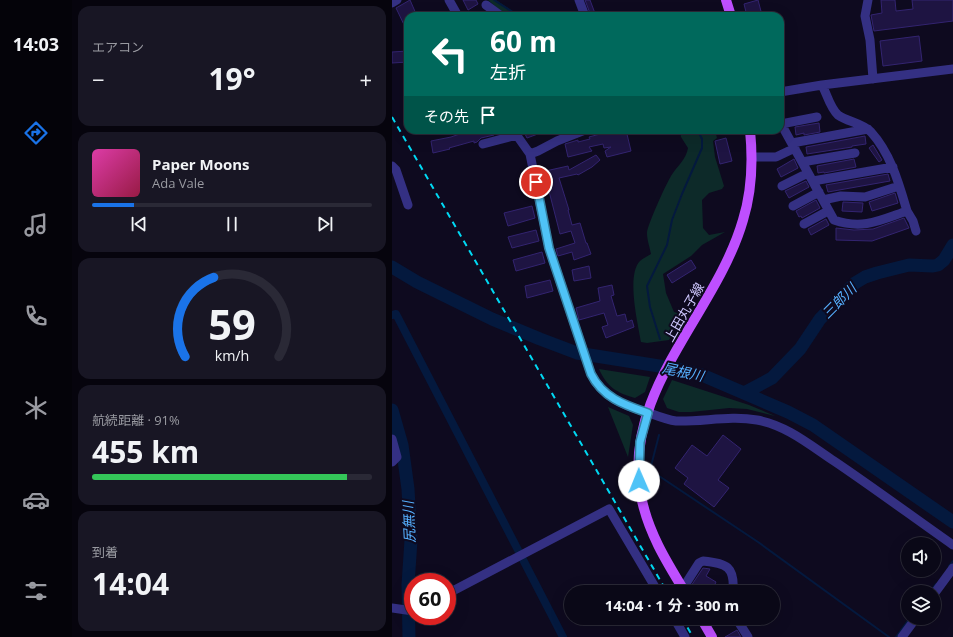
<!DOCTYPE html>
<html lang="ja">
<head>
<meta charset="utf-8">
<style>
  body { margin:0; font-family:"Open Sans","Noto Sans JP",sans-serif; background:#181624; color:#f1f3f6; height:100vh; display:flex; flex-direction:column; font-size:15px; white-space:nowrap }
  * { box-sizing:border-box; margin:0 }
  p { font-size:13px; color:#999aa1 }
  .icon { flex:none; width:22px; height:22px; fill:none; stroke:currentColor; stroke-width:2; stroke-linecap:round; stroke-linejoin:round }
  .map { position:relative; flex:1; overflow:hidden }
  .panel { display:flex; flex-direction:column; gap:6px; padding:6px; background:#06040d; width:320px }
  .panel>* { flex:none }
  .banner { position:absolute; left:12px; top:12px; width:380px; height:122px; border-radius:12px; box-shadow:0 4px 16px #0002,0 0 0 1px #2a2936; background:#00695c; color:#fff; overflow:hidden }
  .buttons { position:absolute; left:509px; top:537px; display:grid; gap:8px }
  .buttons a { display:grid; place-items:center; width:40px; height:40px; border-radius:50%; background:#0a0817; box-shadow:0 4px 16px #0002,0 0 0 1px #2a2936; font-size:20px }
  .speed { position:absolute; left:12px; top:573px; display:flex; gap:8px; font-size:20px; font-weight:700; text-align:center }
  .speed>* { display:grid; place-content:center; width:52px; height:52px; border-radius:50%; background:#0a0817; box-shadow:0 4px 16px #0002,0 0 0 1px #2a2936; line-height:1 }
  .speed .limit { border:6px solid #d22; background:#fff; color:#111 }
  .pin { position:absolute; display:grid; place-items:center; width:34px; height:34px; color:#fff; margin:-17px; border:2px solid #fff; border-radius:50%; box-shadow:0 1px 4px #0007 }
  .me { position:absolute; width:44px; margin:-22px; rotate:359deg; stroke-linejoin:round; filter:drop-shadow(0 0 3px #0008) }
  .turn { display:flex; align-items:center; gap:14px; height:84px; padding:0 20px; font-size:18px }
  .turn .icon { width:52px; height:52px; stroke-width:2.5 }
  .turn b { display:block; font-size:28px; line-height:34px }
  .then { display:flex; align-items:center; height:38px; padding:0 20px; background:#0003; gap:8px; font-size:15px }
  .big { font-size:30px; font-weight:700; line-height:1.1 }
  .panel .widget { flex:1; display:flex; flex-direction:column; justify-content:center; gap:6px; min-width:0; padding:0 14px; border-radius:12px; background:#181624 }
  .panel .dial { align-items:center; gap:0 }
  .dial svg { height:104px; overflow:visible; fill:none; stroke:#2a2936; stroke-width:7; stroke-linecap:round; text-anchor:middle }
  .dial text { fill:#f1f3f6; stroke:none }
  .song { display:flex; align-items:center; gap:12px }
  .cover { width:48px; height:48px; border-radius:6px; background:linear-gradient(135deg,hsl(320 70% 55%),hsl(340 70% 35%)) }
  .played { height:4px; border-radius:2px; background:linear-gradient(90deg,#1a73e8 15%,#2a2936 15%) }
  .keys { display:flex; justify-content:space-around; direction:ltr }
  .heat { display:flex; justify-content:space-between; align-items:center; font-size:22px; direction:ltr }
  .charge { height:6px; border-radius:3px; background:linear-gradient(90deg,#34c759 91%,#2a2936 0) }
  .trip { position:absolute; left:172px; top:585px; width:216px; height:40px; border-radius:20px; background:#0a0817; box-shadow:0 4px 16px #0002,0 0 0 1px #2a2936; font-weight:700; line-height:40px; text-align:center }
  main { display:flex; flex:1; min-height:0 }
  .dock { display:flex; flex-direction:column; width:72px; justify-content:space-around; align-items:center; background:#040309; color:#999aa1 }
  .dock .icon { width:28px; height:28px }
  .dock .current { color:#1a73e8 }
  .dock b { font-size:18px; color:#f1f3f6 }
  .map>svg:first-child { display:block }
</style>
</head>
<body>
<main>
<nav class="dock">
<b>14:03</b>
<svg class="icon current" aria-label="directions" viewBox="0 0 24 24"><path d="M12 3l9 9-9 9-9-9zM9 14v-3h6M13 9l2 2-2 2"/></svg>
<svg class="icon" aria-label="music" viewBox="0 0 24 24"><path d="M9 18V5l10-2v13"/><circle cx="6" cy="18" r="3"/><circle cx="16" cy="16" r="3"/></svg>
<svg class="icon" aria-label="phone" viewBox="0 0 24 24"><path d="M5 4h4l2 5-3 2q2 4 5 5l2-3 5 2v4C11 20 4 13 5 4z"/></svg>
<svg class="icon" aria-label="climate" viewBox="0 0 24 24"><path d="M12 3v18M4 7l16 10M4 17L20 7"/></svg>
<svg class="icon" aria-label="car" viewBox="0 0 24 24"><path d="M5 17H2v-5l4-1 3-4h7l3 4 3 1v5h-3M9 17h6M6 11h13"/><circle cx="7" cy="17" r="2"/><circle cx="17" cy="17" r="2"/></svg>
<svg class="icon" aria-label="filters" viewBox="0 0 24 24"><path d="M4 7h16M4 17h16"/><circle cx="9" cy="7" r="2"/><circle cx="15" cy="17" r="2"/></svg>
</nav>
<section class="panel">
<div class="widget"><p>エアコン</p>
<div class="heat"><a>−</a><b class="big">19°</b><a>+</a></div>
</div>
<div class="widget">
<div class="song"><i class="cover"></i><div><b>Paper Moons</b><p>Ada Vale</p></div></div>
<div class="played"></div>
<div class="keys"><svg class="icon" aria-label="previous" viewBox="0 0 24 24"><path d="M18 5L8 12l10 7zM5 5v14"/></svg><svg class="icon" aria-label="pause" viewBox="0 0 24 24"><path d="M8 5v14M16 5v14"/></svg><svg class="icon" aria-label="next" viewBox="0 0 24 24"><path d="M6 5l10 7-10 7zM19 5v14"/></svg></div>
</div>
<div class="widget dial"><svg viewBox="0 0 100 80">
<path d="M14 69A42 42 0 1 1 86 69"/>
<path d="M14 69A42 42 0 0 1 36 8" stroke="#1a73e8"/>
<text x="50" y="56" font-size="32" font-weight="700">59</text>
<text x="50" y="72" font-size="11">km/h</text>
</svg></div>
<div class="widget"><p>航続距離 · 91%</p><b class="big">455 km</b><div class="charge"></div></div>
<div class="widget"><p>到着</p><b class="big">14:04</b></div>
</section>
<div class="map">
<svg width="561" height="637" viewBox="0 0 561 637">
  <rect width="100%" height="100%" fill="#0e0a1f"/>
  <path fill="#0d2a29" d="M96 0H104L128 16H114Z
    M288 130H323L325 138 321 141 323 157 332 186 330 189 317 193 310 200 311 228 317 235 333 232 310 245 299 256 271 274 274 293 282 312 291 315 277 340 255 343 249 342C246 324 234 275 248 261 251 258 256 256 259 254 258 248 255 240 255 233 255 226 274 184 279 176 285 166 294 160 296 148L289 137Z
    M207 369 258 377 253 392 243 398C225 393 215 387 207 369Z
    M280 380 357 405 383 416 355 409 337 408 299 412H287L275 408 271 399Z
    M216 407 237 416 241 425 236 457Z"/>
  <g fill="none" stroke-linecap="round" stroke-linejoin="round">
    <path stroke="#04193e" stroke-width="2" d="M102 0 127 16
      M268 339 258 307 255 286 275 245 280 220 290 194 310 148V139L306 131 304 130
      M267 435 258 470 366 542 497 637
      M557 566 561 561
      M538 592 544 584
      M504 637 518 618"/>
    <path stroke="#04193e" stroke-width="8" d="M0 315 4 314 171 637"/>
    <path stroke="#04193e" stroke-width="13" d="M0 267 25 282 100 319 148 339 185 353 286 369 310 375 396 412 421 425 561 522
      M352 393 380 378 408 349 428 319 463 283 473 277 485 273 517 265 541 266 546 265 552 260 561 245
      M0 410 10 445 16 489 19 540 16 585 17 637"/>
  </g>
  <path fill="#1e1442" stroke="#332470" d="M18 0 25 16H16V33L4 8Z
    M71 0H84L86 4 76 10Z
    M193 0H198L204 16H199Z
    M366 0 370 15 355 16 352 4Z
    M489 0H503L504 11 521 9 520 0H561V21L482 31 479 15 490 13Z
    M527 36 530 61 491 66 488 41Z
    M16 51V62L0 63V52Z
    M427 123 428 132 412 135V133L404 135 403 127Z
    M79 130H100L102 135 89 138 85 142 82 143V141L57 148 58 149 41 153 39 141 59 137Z
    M137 130H154V131L135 138 132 132Z
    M212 130H234L239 151 215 157 213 151 219 147 212 148 211 144 197 147 200 151 176 157 173 144 186 140V142L198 139 197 137 208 134V131Z
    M473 136 474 144 460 146V147L415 154 414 147Z
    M334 138 340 161 328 164 323 141Z
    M481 145 490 160 487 162 477 148Z
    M204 155 208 160 200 167 186 175 185 174 167 178 177 210H176L180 225 188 223 194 243H195L199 254 182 260 180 252 166 256 164 249 183 243 179 231 168 234 158 195 153 181 152 182 149 172 176 166 177 170Z
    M402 159 406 168 389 177 385 169Z
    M462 159 464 167 432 173V172L426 173 425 166Z
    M496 174 498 181 436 192 434 185Z
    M414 181 417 187 397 198 393 191Z
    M503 193 506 203 480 211 477 202Z
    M424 200 428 208 410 218 409 216 407 217 404 211Z
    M451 202 471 203 470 212 450 211Z
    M140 206 143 218 116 226 112 213Z
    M512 218 517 228 480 241 444 240V228L462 230 481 229Z
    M434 219 437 225 419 235 416 229Z
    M144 230 147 241 120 248 116 237Z
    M150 252 153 263 124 271 121 260Z
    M299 260 304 268 280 283 275 275Z
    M197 266 199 278 182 281 180 270Z
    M158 280 161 291 135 298 133 286Z
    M220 285 222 295 219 296 225 316 233 314 235 322 240 320 242 327 214 338 210 327 216 325 212 313 187 320 184 308 208 301 206 288Z
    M331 435 349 449 326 480 337 488 322 507 292 484 296 478 283 468 300 445 315 456Z
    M311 568 318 569 314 576 324 582 323 584 335 589V592H308L299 586Z
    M345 630 349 637H333Z"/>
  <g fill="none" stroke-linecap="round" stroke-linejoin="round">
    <path stroke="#343083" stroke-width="9" d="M57 0 66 16
      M187 0 193 16
      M476 0 473 16 478 40 481 79
      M0 3 5 0
      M94 5 109 16
      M388 92 430 85 561 69
      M388 122 442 220C471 230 489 220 515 211 507 184 499 154 479 132 470 123 456 122 446 115 438 108 435 94 430 85
      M389 124 425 117
      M121 130 138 154 157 248 199 374C211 399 236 407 260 414 268 417 276 420 284 421 311 422 338 415 365 420 394 425 418 445 442 461 482 488 521 517 561 545
      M400 143 476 129
      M91 144 125 135
      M138 154 146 151 165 141 193 130
      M360 157H384L403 148
      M410 162 463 153
      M0 166 4 170 16 205
      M421 181 501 167
      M390 186 416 173
      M431 200 449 196 473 197 507 186
      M401 206 427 192
      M515 211 521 221 524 231
      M412 224 436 211
      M0 439 5 457 0 462
      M291 588 307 563 311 561C335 563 343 567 341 592
      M55 594 217 509 266 592
      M542 594 561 568
      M0 608 21 611
      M282 618 293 637
      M344 618 356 637
      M510 637 524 618"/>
    <path stroke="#be4fff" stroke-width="10" d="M334 0 339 16
      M293 592C274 561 256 532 249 496 229 391 324 314 351 220 360 191 361 160 358 130
      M309 618 320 637"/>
    <path stroke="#00d9f3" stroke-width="2" stroke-dasharray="6 5" stroke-linecap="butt" d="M0 117 275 592
      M290 618 301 637"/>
  </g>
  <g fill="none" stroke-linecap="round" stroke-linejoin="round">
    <g stroke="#337fa1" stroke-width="10">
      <path id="route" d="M144 182 157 248 199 374C211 398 233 405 256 413L248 442 247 481"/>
    </g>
    <use href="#route" stroke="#4fc3f7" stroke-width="7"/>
  </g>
  <g text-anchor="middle" stroke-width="4" stroke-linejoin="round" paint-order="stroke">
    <g font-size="13" fill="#cfc8ff" stroke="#0e0a1f">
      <text transform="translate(292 312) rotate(-60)" y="5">上田丸子線</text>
    </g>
    <g font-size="14" font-style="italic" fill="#56b0ff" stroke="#0e0a1f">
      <text transform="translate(447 301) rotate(-45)" y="5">三郎川</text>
      <text transform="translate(291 372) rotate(12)" y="5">尾根川</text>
      <text transform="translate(17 522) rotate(-93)" y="5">尻無川</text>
    </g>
  </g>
</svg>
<div class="buttons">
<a><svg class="icon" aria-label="sound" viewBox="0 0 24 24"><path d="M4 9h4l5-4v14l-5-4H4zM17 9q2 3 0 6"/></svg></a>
<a><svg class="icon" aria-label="layers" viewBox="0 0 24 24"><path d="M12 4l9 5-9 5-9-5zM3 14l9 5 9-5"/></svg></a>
</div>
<div class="speed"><div class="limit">60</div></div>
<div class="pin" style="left:144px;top:182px;background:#d93025"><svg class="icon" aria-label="arrive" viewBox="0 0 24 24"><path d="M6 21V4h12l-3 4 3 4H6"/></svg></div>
<svg class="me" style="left:247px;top:481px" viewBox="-20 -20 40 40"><circle r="19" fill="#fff"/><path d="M0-13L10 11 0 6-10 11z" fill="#4fc3f7"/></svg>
<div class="trip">14:04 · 1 分 · 300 m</div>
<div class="banner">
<div class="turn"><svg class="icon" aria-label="left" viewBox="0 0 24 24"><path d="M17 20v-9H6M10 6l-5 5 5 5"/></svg><div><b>60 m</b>左折</div></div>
<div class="then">その先<svg class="icon" aria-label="arrive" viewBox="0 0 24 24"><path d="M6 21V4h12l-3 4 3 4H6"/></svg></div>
</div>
</div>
</main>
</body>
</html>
